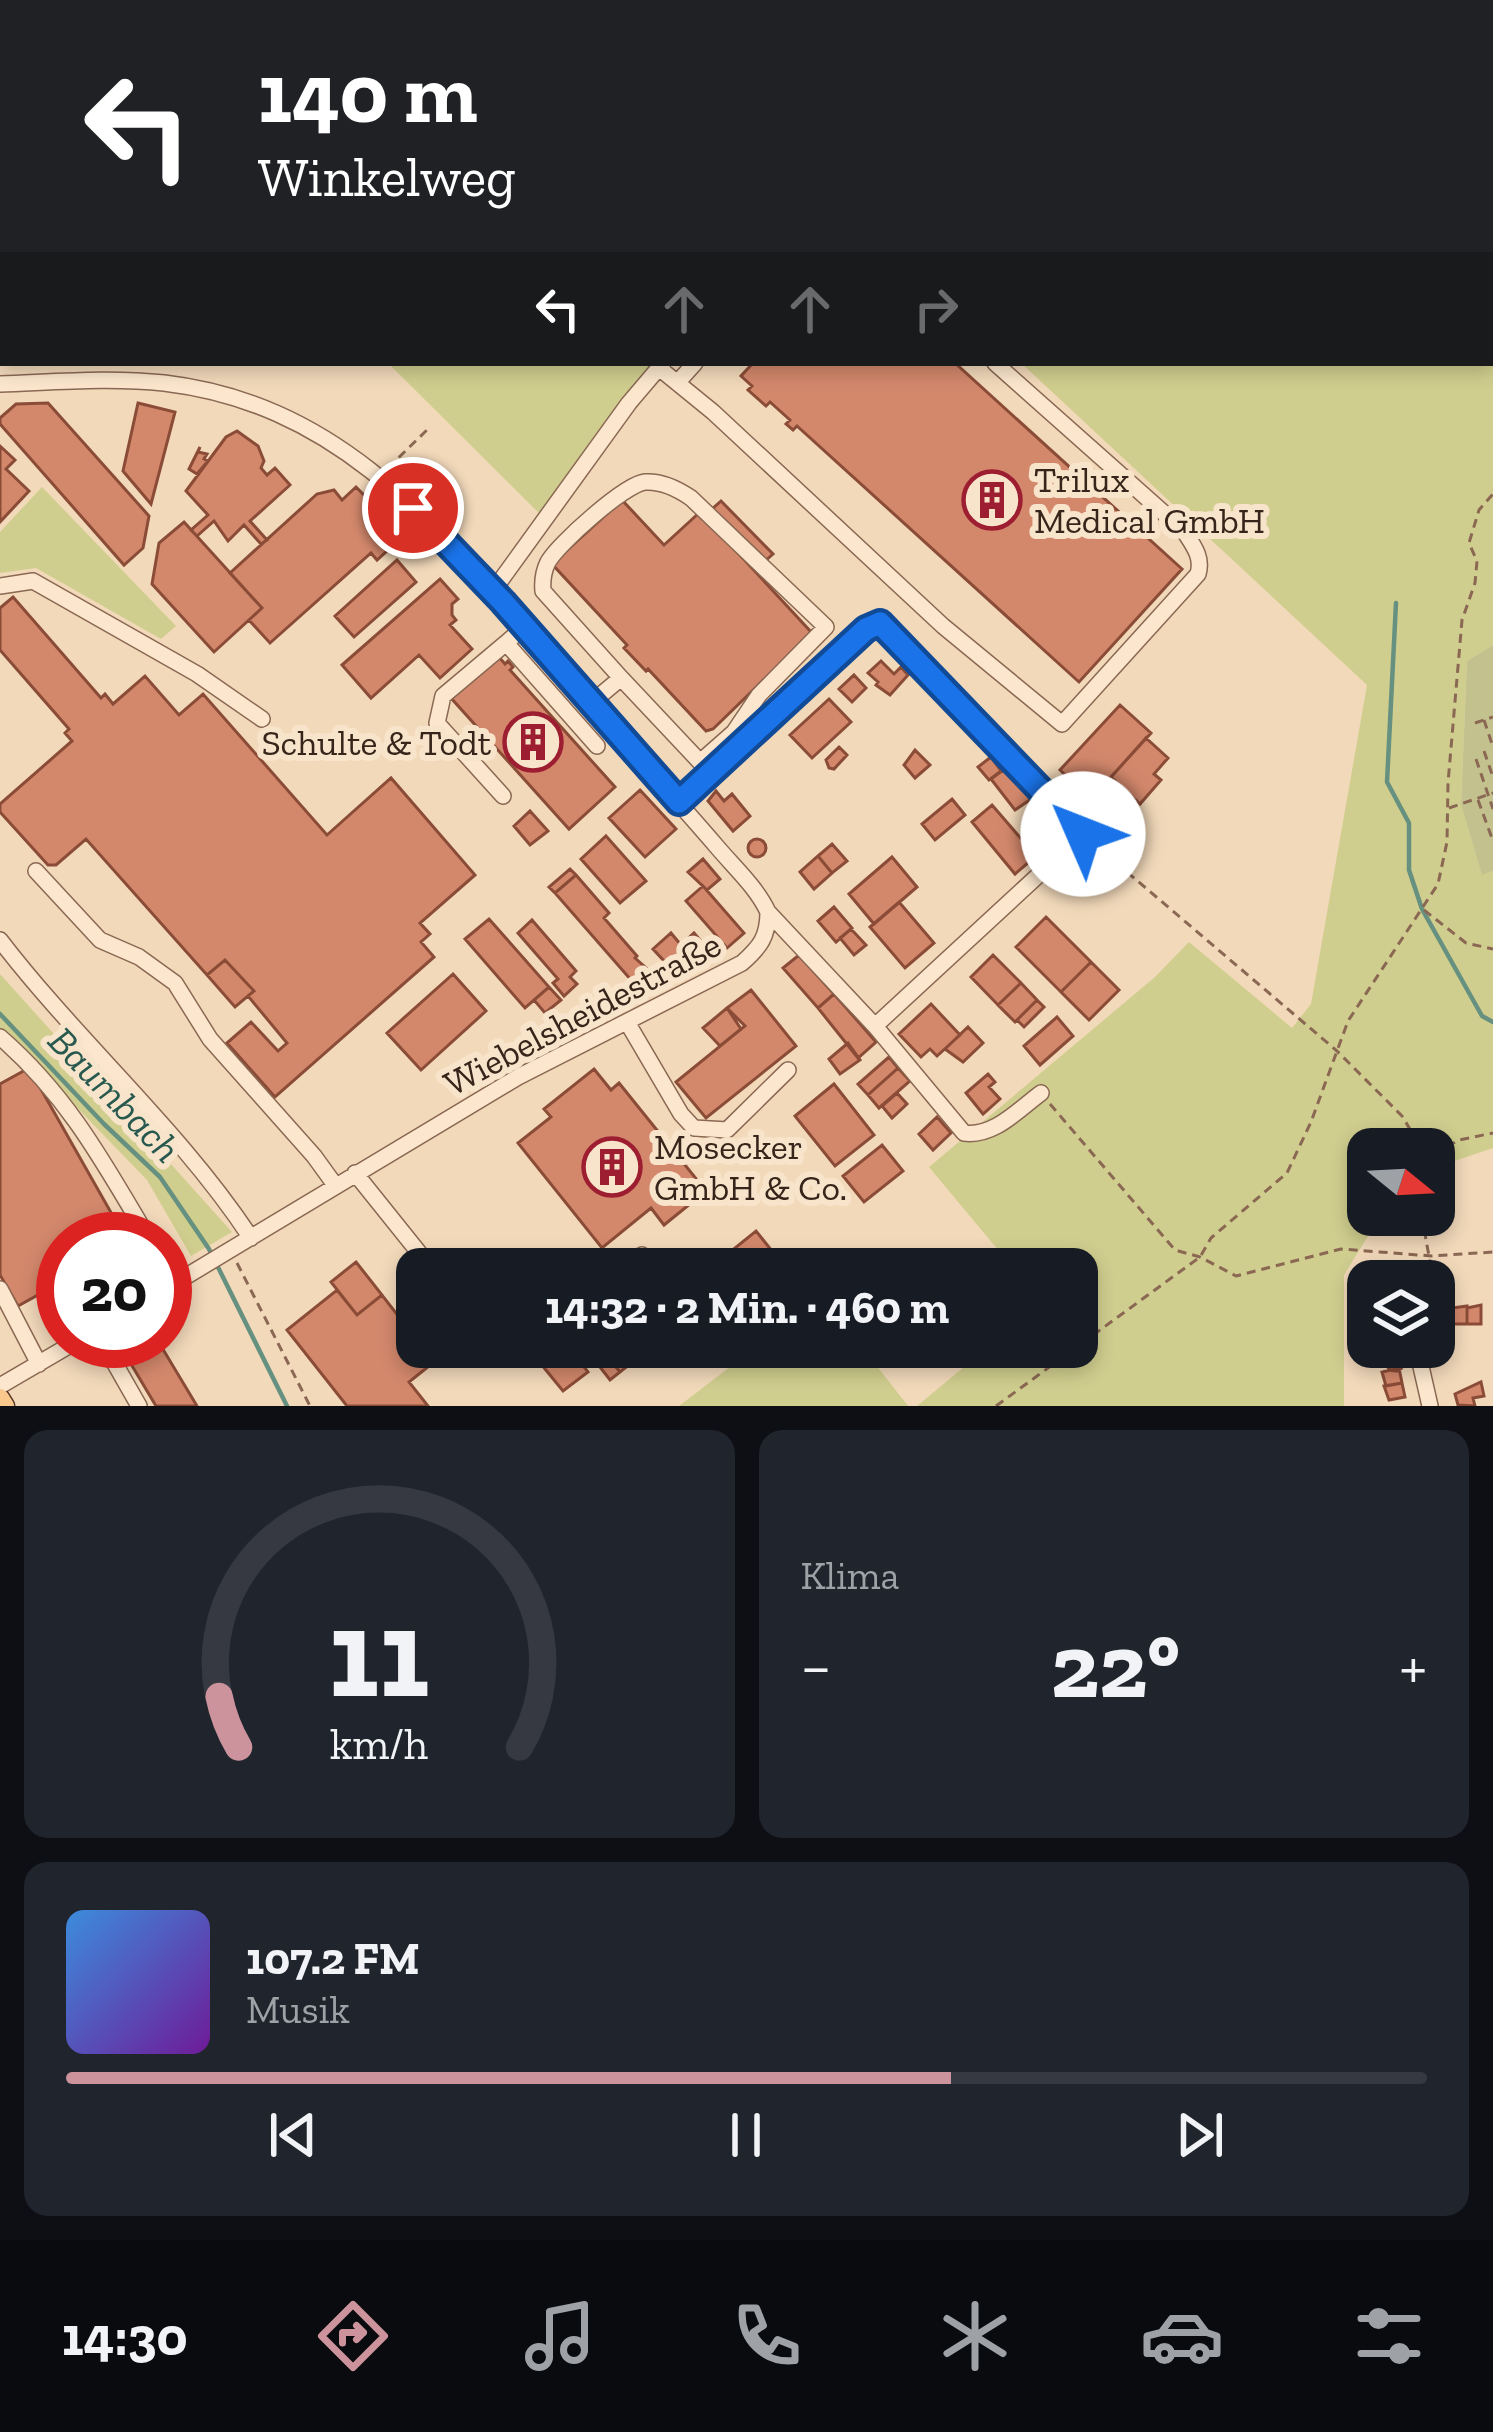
<!DOCTYPE html>
<html lang="de">
<head>
<meta charset="utf-8">
<style>
  body { margin:0; font-family:"Zilla Slab",serif; background:#20242c; color:#f1f3f6; height:100vh; display:flex; flex-direction:column; font-size:45px; white-space:nowrap }
  * { box-sizing:border-box; margin:0 }
  p { font-size:39px; color:#9ea1a6 }
  .icon { flex:none; width:66px; height:66px; fill:none; stroke:currentColor; stroke-width:2; stroke-linecap:round; stroke-linejoin:round }
  .map { position:relative; height:1406px; overflow:hidden }
  .drawer { display:flex; flex-direction:column; gap:24px; padding:24px; background:#0d0f14; flex:1 }
  .drawer>* { flex:none }
  .hud { position:absolute; left:0px; top:0px; width:1494px; height:366px; box-shadow:0 6px 18px #0003; background:#202124; color:#fff; overflow:hidden }
  .needle { width:78px; rotate:108deg }
  .tools { position:absolute; left:1347px; top:1128px; display:grid; gap:24px }
  .tools a { display:grid; place-items:center; width:108px; height:108px; border-radius:24px; background:#171b24; box-shadow:0 6px 18px #0003; font-size:60px }
  .speed { position:absolute; left:36px; top:1212px; display:flex; gap:24px; font-size:60px; font-weight:700; text-align:center }
  .speed>* { display:grid; place-content:center; width:156px; height:156px; border-radius:50%; background:#171b24; box-shadow:0 6px 18px #0003; line-height:1 }
  .speed .limit { border:18px solid #d22; background:#fff; color:#111 }
  .pin { position:absolute; display:grid; place-items:center; width:102px; height:102px; color:#fff; margin:-51px; border:6px solid #fff; border-radius:50%; box-shadow:0 3px 12px #0007 }
  .me { position:absolute; width:132px; margin:-66px; rotate:314deg; stroke-linejoin:round; filter:drop-shadow(0 0 9px #0008) }
  .turn { display:flex; align-items:center; gap:42px; height:252px; padding:0 60px; font-size:54px }
  .turn .icon { width:156px; height:156px; stroke-width:2.5 }
  .turn b { display:block; font-size:84px; line-height:102px }
  .lanes { display:flex; align-items:center; height:114px; padding:0 60px; background:#0003; justify-content:center; gap:60px; direction:ltr }
  .lanes .off { opacity:.35 }
  .big { font-size:90px; font-weight:800; line-height:1.1 }
  .drawer .tile { flex:1; display:flex; flex-direction:column; justify-content:center; gap:18px; min-width:0; padding:0 42px; border-radius:24px; background:#20242c }
  .drawer .dial { align-items:center; gap:0 }
  .dial svg { height:312px; overflow:visible; fill:none; stroke:#363941; stroke-width:7; stroke-linecap:round; text-anchor:middle }
  .dial text { fill:#f1f3f6; stroke:none }
  .song { display:flex; align-items:center; gap:36px }
  .cover { width:144px; height:144px; border-radius:18px; background:linear-gradient(135deg,hsl(210 70% 55%),hsl(280 70% 35%)) }
  .played { height:12px; border-radius:6px; background:linear-gradient(90deg,#cc939d 65%,#363941 65%) }
  .keys { display:flex; justify-content:space-around; direction:ltr }
  .heat { display:flex; justify-content:space-between; align-items:center; font-size:66px; direction:ltr }
  .drawer .tiles { flex:1; display:grid; gap:24px; grid-template-columns:1fr 1fr }
  .tile:last-child { grid-column:span 2 }
  .trip { position:absolute; left:396px; top:1248px; width:702px; height:120px; border-radius:24px; background:#171b24; box-shadow:0 6px 18px #0003; font-weight:800; line-height:120px; text-align:center }
  .tabs { display:flex; height:192px; justify-content:space-around; align-items:center; background:#090b0e; color:#9ea1a6 }
  .tabs .icon { width:84px; height:84px }
  .tabs .on { color:#cc939d }
  .tabs b { font-size:54px; color:#f1f3f6 }
  .map>svg:first-child { display:block }
</style>
</head>
<body>
<div class="map">
<svg width="1493" height="1406" viewBox="0 0 1493 1406">
  <rect width="100%" height="100%" fill="#f2d9ba"/>
  <path fill="#d0ce8e" d="M242 0H1493V645L1467 661 1461 803 1482 874 1493 871V1148L1434 1168V1149H1368V1215H1381L1344 1275V1406H917L988 1347H1077V1269H1014L929 1167 1155 977 1189 942 1292 1028 1311 1004 1367 685 1021 363H1491V3H240Z
    M388 363H654L539 513Z
    M42 487 176 626 161 639 36 568 0 573V532Z
    M0 974 232 1232 191 1256 147 1180 0 1028Z
    M756 1347H862L908 1406H679Z"/>
  <path fill="#c3c28e" d="M1493 645V871L1482 875 1461 804 1467 661Z"/>
  <g fill="none" stroke-linecap="round" stroke-linejoin="round">
    <path stroke="#66907f" stroke-width="4.5" d="M289 3 290 0
      M611 3 616 0
      M1396 603 1387 782 1409 823V870L1422 909 1482 1016 1493 1022
      M0 1014 104 1124 160 1177 209 1249 287 1406"/>
  </g>
  <path fill="#d3886c" stroke="#8b4c37" stroke-width="3" d="M1 0H116L119 3H4Z
    M753 363H955L1182 569 1079 682 797 426 793 430 786 424 790 420 770 402 766 406 748 390 752 386 741 376Z
    M48 403 149 516 143 548 124 565 0 424V418L16 404Z
    M138 403 175 412 151 504 123 471Z
    M237 431 258 446 264 461 261 468 267 475 275 468 290 485 250 521 267 540 261 544 244 525 228 541 214 521 197 536 191 530 208 515 186 491 226 437Z
    M0 446 15 460 6 469 29 491 0 522Z
    M200 447 198 452 207 454 204 459 208 461 197 474 189 469Z
    M356 487 364 495 371 489 409 531 377 560 371 553 270 643 249 620 262 608 230 573 317 494 334 490 342 500Z
    M622 500 664 545 700 512 812 633 713 729 706 731 648 669 646 671 624 648 627 645 552 564Z
    M721 501 773 554 764 562 712 509Z
    M184 522 262 608 214 652 152 584 159 543Z
    M397 560 416 582 354 637 335 616Z
    M440 579 458 599 452 604V615L456 620 450 625 472 649 440 678 419 655 371 698 342 665Z
    M13 597 101 698 105 694 113 704 145 676 179 715 203 694 327 835 391 778 475 875 420 923 430 934 421 942 434 957 275 1097 227 1043 251 1022 278 1051 287 1043 248 996 254 991 225 960 207 975 86 839 56 865H48L0 812V804L72 741 65 733 69 729 0 650V608Z
    M498 656 505 664 508 661 513 667 510 670 615 787 569 829 451 698Z
    M881 661 894 674 901 667 908 675 890 695 876 685 878 682 868 673Z
    M854 675 866 688 852 702 839 689Z
    M829 699 851 722 812 758 790 735Z
    M1120 705 1151 733 1091 799 1060 770Z
    M1146 738 1168 758 1154 774 1161 780 1140 804 1111 777Z
    M839 747 847 755 834 769 829 768 826 760Z
    M915 750 930 765 915 778 904 765Z
    M991 757 1001 771 989 780 978 767Z
    M1003 770 1031 799 1015 810 991 779Z
    M640 790 676 829 645 857 609 818Z
    M716 791 724 801 732 794 750 816 733 831 708 801Z
    M952 799 965 815 935 840 922 824Z
    M992 805 1036 856 1015 874 972 822Z
    M530 811 548 831 530 845 514 826Z
    M1114 834 1134 853 1125 863 1105 844Z
    M606 836 646 881 620 903 581 859Z
    M748 848a9 9 0 1 1 18 0a9 9 0 1 1-18 0Z
    M832 844 847 861 832 873 818 856Z
    M818 856 832 873 814 889 800 872Z
    M892 857 917 887 874 924 849 894Z
    M703 859 720 879 707 890 688 872Z
    M570 869 576 875 555 893 549 887Z
    M576 875 609 913 604 918 637 956 635 958 654 975 638 988 555 893Z
    M703 886 744 933 727 948 686 901Z
    M899 902 934 943 905 968 870 927Z
    M834 907 852 928 836 942 818 921Z
    M1046 917 1091 962 1061 992 1016 947Z
    M489 919 549 987 525 1008 465 939Z
    M532 920 576 971 570 977 577 984 564 996 553 983 558 979 518 933Z
    M851 929 866 945 854 955 840 938Z
    M671 933 681 945 694 933 706 947 683 968 673 956 666 963 653 949Z
    M799 955 834 994 818 1008 783 968Z
    M993 955 1021 983 998 1005 971 977Z
    M225 960 254 991 235 1007 207 975Z
    M1091 962 1119 990 1089 1020 1061 992Z
    M453 974 486 1011 421 1070 387 1033Z
    M1021 983 1037 1000 1015 1022 998 1005Z
    M549 987 561 1000 545 1013 534 1000Z
    M751 990 796 1046 706 1118 676 1082 745 1026 727 1008Z
    M834 994 876 1042 858 1058 818 1008Z
    M1037 1000 1044 1007 1024 1027 1017 1020Z
    M931 1004 960 1035 937 1056 930 1049 921 1057 899 1034Z
    M727 1008 741 1029 720 1046 703 1028Z
    M1057 1017 1073 1036 1040 1065 1024 1046Z
    M968 1027 983 1043 963 1062 945 1049Z
    M848 1043 860 1060 840 1074 829 1059Z
    M889 1057 898 1068 868 1095 858 1084Z
    M29 1068 126 1239H63V1281L18 1306 0 1275V1084Z
    M898 1068 910 1081 879 1108 868 1095Z
    M594 1069 611 1090 619 1083 706 1191 664 1225 651 1208 602 1248 518 1143 551 1117 544 1109Z
    M988 1074 995 1082 989 1087 1000 1099 983 1114 966 1093Z
    M834 1084 874 1135 835 1166 795 1116Z
    M897 1093 907 1104 892 1118 882 1106Z
    M937 1117 951 1133 933 1150 919 1134Z
    M882 1145 903 1171 864 1202 843 1176Z
    M756 1231 780 1261 769 1269H709Z
    M662 1256 672 1269H632Z
    M356 1262 382 1295 357 1315 331 1282Z
    M337 1290 357 1315 382 1295 417 1340V1347H422L434 1362 409 1382 428 1406H347L287 1330Z
    M1481 1305V1324H1467V1308Z
    M1437 1306H1452V1324L1437 1325Z
    M1467 1306V1324H1452V1308Z
    M165 1340 167 1343 131 1364 120 1346 129 1341Z
    M161 1346 197 1406H156L131 1364Z
    M527 1347H569L588 1372 563 1391Z
    M600 1347H652L620 1372Z
    M603 1351 620 1372 610 1380 593 1358Z
    M1386 1362a9 9 0 1 1 18 0a9 9 0 1 1-18 0Z
    M1399 1368 1402 1383 1386 1386 1382 1372Z
    M1481 1382 1484 1396 1473 1398 1475 1406 1458 1405 1455 1394Z
    M1402 1383 1405 1397 1389 1400 1384 1386Z"/>
  <g fill="none" stroke-linecap="round" stroke-linejoin="round">
    <g stroke="#8a6853" stroke-width="18">
      <path id="minor" d="M136 0 139 3
        M659 368 713 412 943 626 1062 724 1198 574C1203 557 1193 545 1184 531L995 363
        M678 382 695 363
        M0 384C55 382 110 377 164 383 367 407 464 566 590 704 633 752 676 799 718 848 735 868 757 888 768 912 768 937 760 947 742 963L518 1077 165 1289
        M0 586 33 581 197 674 262 719
        M493 591 629 403 663 363
        M524 627 506 643 597 746
        M590 704 621 678 700 762 734 732 759 695 826 627 691 498C678 489 662 481 645 482 625 484 558 544 548 562 543 572 542 580 543 591L621 678
        M503 796 437 723 443 696 506 643
        M679 802 865 629 880 623 1083 834 875 1026
        M36 871 100 940 139 957 175 983 210 1039 314 1156 335 1185
        M768 912 875 1026 964 1133C994 1137 1018 1110 1041 1093
        M0 940C79 1043 179 1129 251 1238
        M627 1022 681 1114 694 1128 727 1130 788 1070
        M0 1037C68 1096 104 1163 149 1239
        M355 1173 432 1269
        M165 1266 175 1283
        M613 1269 642 1255
        M0 1289 39 1364
        M102 1341 139 1406
        M1417 1349 1430 1406
        M0 1386 77 1341"/>
    </g>
    <g stroke="#563728" stroke-width="21">
      <path id="major" d="M0 1398 5 1406"/>
    </g>
    <path stroke="#8a6853" stroke-width="3" stroke-dasharray="9 6" stroke-linecap="butt" d="M392 3 394 0
      M923 3 925 0
      M388 468 430 427
      M1484 720 1493 747
      M1475 723 1493 717
      M1484 751 1493 777
      M1476 759 1493 809
      M1478 800 1493 841
      M1449 808 1493 793
      M1093 843 1337 1051 1402 1116 1422 1149
      M1424 910 1466 943 1493 949
      M1050 1104 1175 1250 1200 1257 1236 1276 1341 1249 1432 1256 1493 1252
      M1434 1154 1459 1140 1493 1133
      M1424 1215C1423 1239 1432 1257 1431 1281
      M237 1263 310 1406
      M996 1406 1200 1257 1211 1238 1287 1173 1311 1122 1348 1021 1438 884 1447 842 1448 783 1462 620 1475 583 1477 561 1469 543 1479 510 1493 494"/>
    <use href="#minor" stroke="#fce7ce" stroke-width="15"/>
    <use href="#major" stroke="#fac88d" stroke-width="18"/>
  </g>
  <g fill="none" stroke-linecap="round" stroke-linejoin="round">
    <g stroke="#114b97" stroke-width="30">
      <path id="route" d="M413 508 503 602 679 802 866 629 880 623 1083 834"/>
    </g>
    <use href="#route" stroke="#1a73e8" stroke-width="21"/>
  </g>
  <defs>
    <g id="building-ring" transform="scale(3)"><circle r="9.5" fill="#f8e4ca" stroke="#9e1e31" stroke-width="1.5"/><path d="M-4-6H4V6H1V3H-1V6H-4ZM-2.5-4.3h1.7v1.8h-1.7ZM.8-4.3h1.7v1.8H.8ZM-2.5-1h1.7V.8h-1.7ZM.8-1h1.7V.8H.8Z" fill="#9e1e31"/></g>
  </defs>
  <g fill-rule="evenodd">
    <use href="#building-ring" x="992" y="500"/>
    <use href="#building-ring" x="533" y="742"/>
    <use href="#building-ring" x="612" y="1167"/>
  </g>
  <g text-anchor="middle" stroke-width="12" stroke-linejoin="round" paint-order="stroke">
    <g font-size="36" fill="#37241a" stroke="#f8e4ca" text-anchor="start">
      <text x="1034" y="492">Trilux<tspan x="1034" dy="41">Medical GmbH</tspan></text>
      <text x="491" y="755" text-anchor="end">Schulte &amp; Todt</text>
      <text x="654" y="1159">Mosecker<tspan x="654" dy="41">GmbH &amp; Co.</tspan></text>
    </g>
    <g font-size="36" fill="#37241a" stroke="#f8e4ca">
      <text transform="translate(582 1013) rotate(-28)" y="13">Wiebelsheidestraße</text>
    </g>
    <g font-size="39" font-style="italic" fill="#27594e" stroke="#f8e4ca">
      <text transform="translate(115 1094) rotate(46)" y="14">Baumbach</text>
    </g>
  </g>
</svg>
<div class="tools">
<a><svg class="needle" viewBox="-14 -14 28 28"><path d="M0-13l5 13h-10z" fill="#e53935"/><path d="M0 13l5-13h-10z" fill="#9ea1a6"/></svg></a>
<a><svg class="icon" aria-label="layers" viewBox="0 0 24 24"><path d="M12 4l9 5-9 5-9-5zM3 14l9 5 9-5"/></svg></a>
</div>
<div class="speed"><div class="limit">20</div></div>
<div class="pin" style="left:413px;top:508px;background:#d93025"><svg class="icon" aria-label="arrive" viewBox="0 0 24 24"><path d="M6 21V4h12l-3 4 3 4H6"/></svg></div>
<svg class="me" style="left:1083px;top:834px" viewBox="-20 -20 40 40"><circle r="19" fill="#fff"/><path d="M0-13L10 11 0 6-10 11z" fill="#1a73e8"/></svg>
<div class="trip">14:32 · 2 Min. · 460 m</div>
<div class="hud">
<div class="turn"><svg class="icon" aria-label="left" viewBox="0 0 24 24"><path d="M17 20v-9H6M10 6l-5 5 5 5"/></svg><div><b>140 m</b>Winkelweg</div></div>
<div class="lanes"><svg class="icon" aria-label="left" viewBox="0 0 24 24"><path d="M17 20v-9H6M10 6l-5 5 5 5"/></svg><svg class="icon off" aria-label="ahead" viewBox="0 0 24 24"><path d="M12 20V5M6 11l6-6 6 6"/></svg><svg class="icon off" aria-label="ahead" viewBox="0 0 24 24"><path d="M12 20V5M6 11l6-6 6 6"/></svg><svg class="icon off" aria-label="right" viewBox="0 0 24 24"><path d="M7 20v-9h11M14 6l5 5-5 5"/></svg></div>
</div>
</div>
<section class="drawer">
<div class="tiles">
<div class="tile dial"><svg viewBox="0 0 100 80">
<path d="M14 69A42 42 0 1 1 86 69"/>
<path d="M14 69A42 42 0 0 1 9 56" stroke="#cc939d"/>
<text x="50" y="56" font-size="32" font-weight="700">11</text>
<text x="50" y="72" font-size="11">km/h</text>
</svg></div>
<div class="tile"><p>Klima</p>
<div class="heat"><a>−</a><b class="big">22°</b><a>+</a></div>
</div>
<div class="tile">
<div class="song"><i class="cover"></i><div><b>107.2 FM</b><p>Musik</p></div></div>
<div class="played"></div>
<div class="keys"><svg class="icon" aria-label="previous" viewBox="0 0 24 24"><path d="M18 5L8 12l10 7zM5 5v14"/></svg><svg class="icon" aria-label="pause" viewBox="0 0 24 24"><path d="M8 5v14M16 5v14"/></svg><svg class="icon" aria-label="next" viewBox="0 0 24 24"><path d="M6 5l10 7-10 7zM19 5v14"/></svg></div>
</div>
</div>
</section>
<nav class="tabs">
<b>14:30</b>
<svg class="icon on" aria-label="directions" viewBox="0 0 24 24"><path d="M12 3l9 9-9 9-9-9zM9 14v-3h6M13 9l2 2-2 2"/></svg>
<svg class="icon" aria-label="music" viewBox="0 0 24 24"><path d="M9 18V5l10-2v13"/><circle cx="6" cy="18" r="3"/><circle cx="16" cy="16" r="3"/></svg>
<svg class="icon" aria-label="phone" viewBox="0 0 24 24"><path d="M5 4h4l2 5-3 2q2 4 5 5l2-3 5 2v4C11 20 4 13 5 4z"/></svg>
<svg class="icon" aria-label="climate" viewBox="0 0 24 24"><path d="M12 3v18M4 7l16 10M4 17L20 7"/></svg>
<svg class="icon" aria-label="car" viewBox="0 0 24 24"><path d="M5 17H2v-5l4-1 3-4h7l3 4 3 1v5h-3M9 17h6M6 11h13"/><circle cx="7" cy="17" r="2"/><circle cx="17" cy="17" r="2"/></svg>
<svg class="icon" aria-label="filters" viewBox="0 0 24 24"><path d="M4 7h16M4 17h16"/><circle cx="9" cy="7" r="2"/><circle cx="15" cy="17" r="2"/></svg>
</nav>
</body>
</html>
